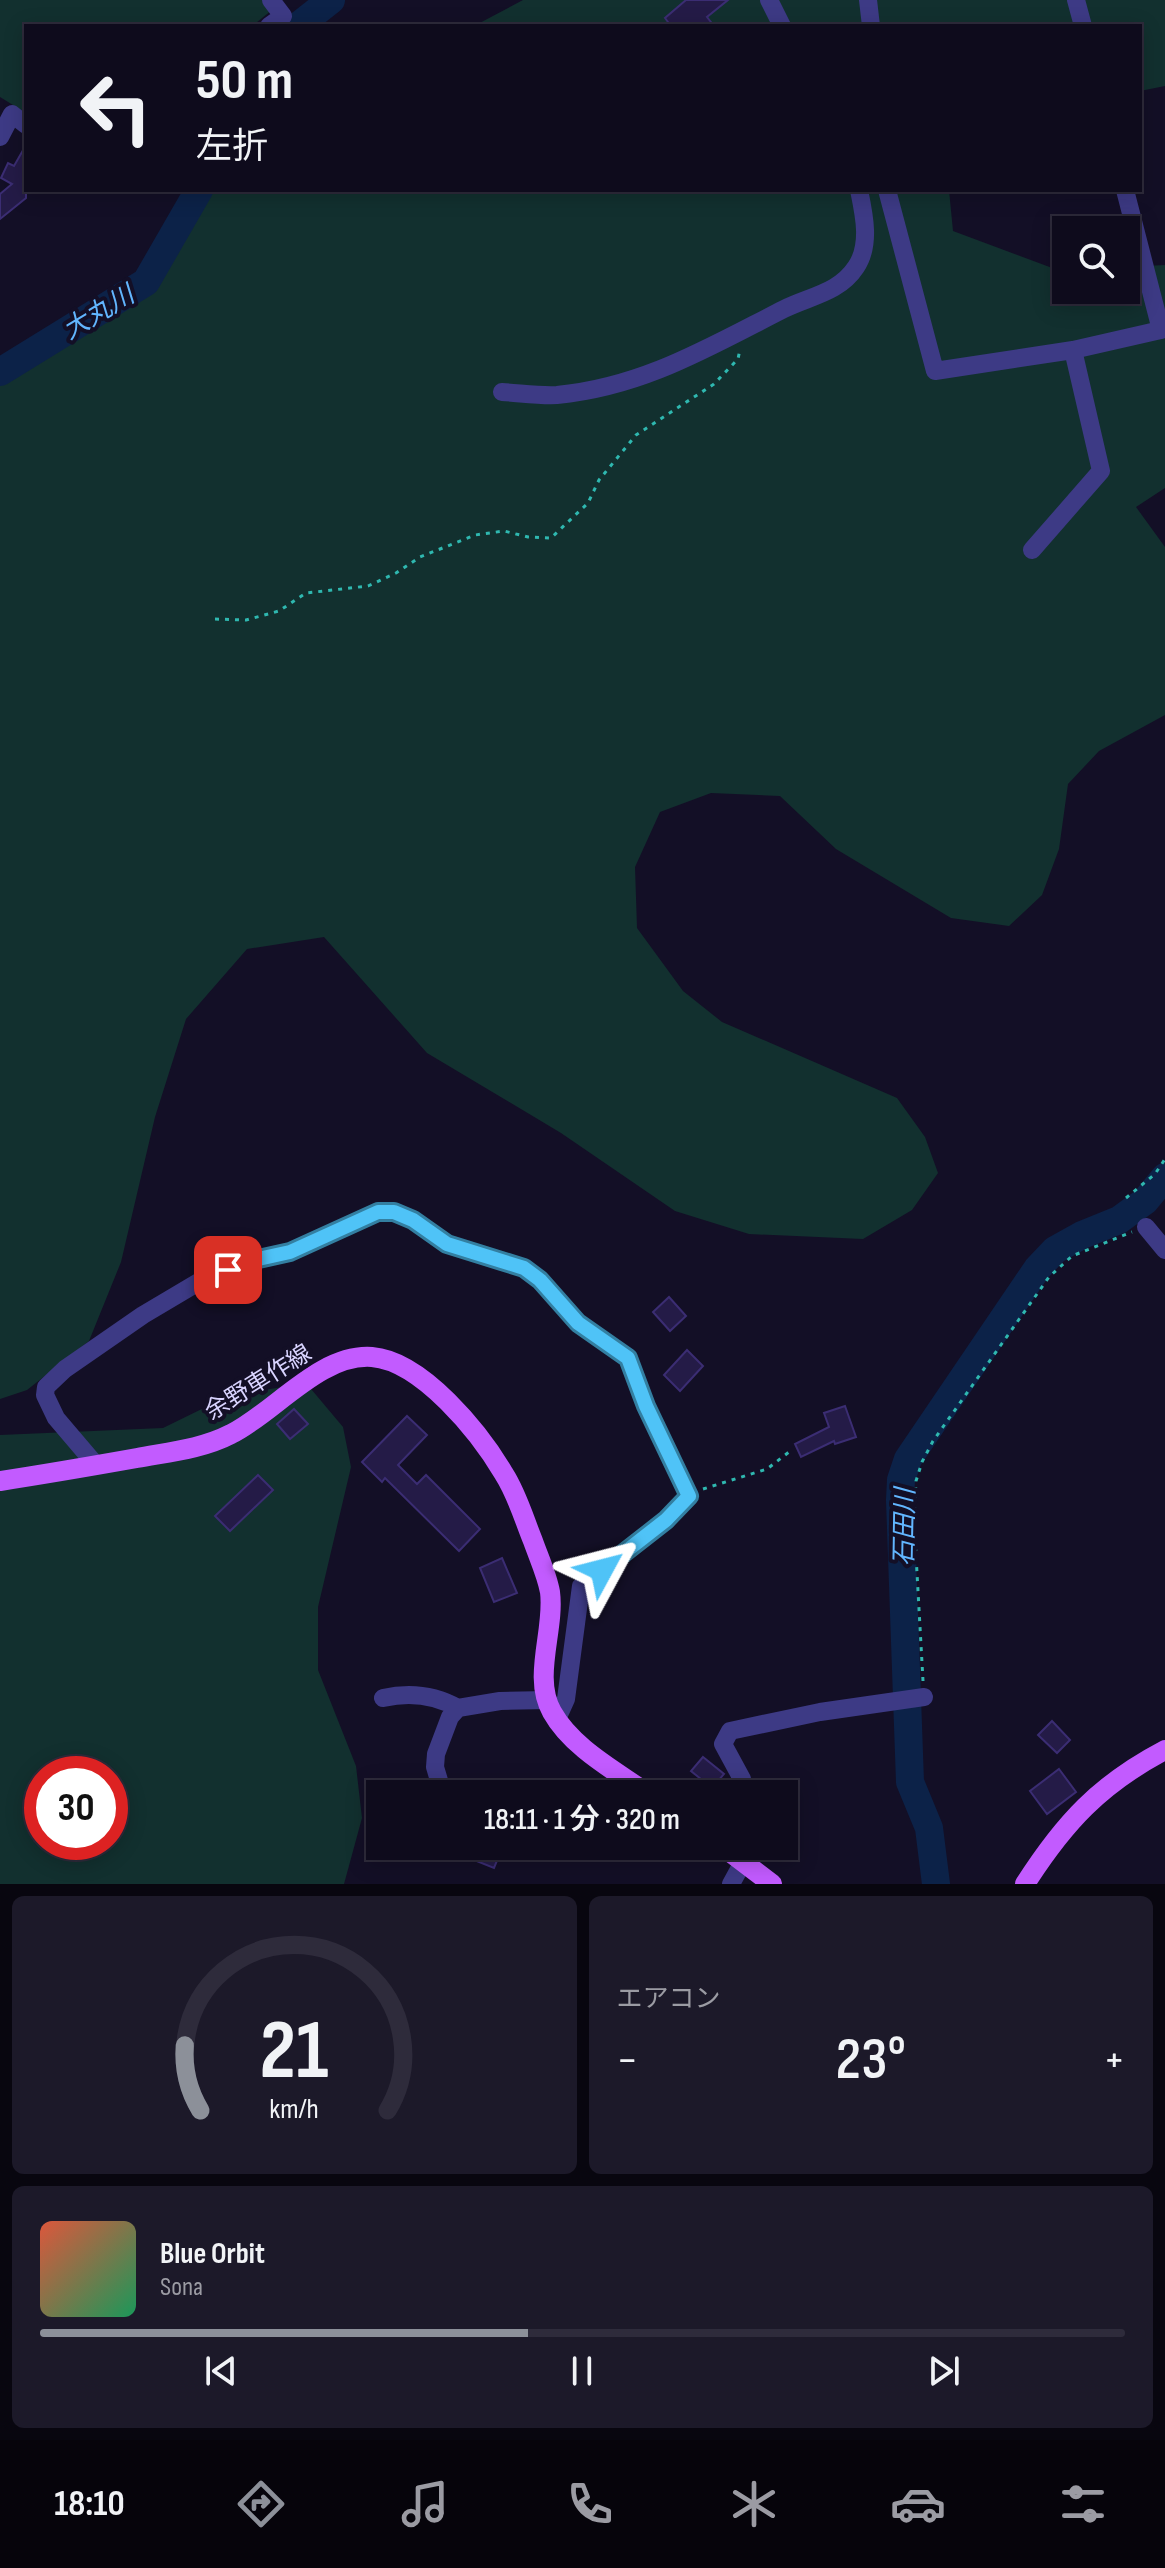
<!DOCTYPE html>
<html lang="ja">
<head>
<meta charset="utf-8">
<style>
  body { margin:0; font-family:"Sofia Sans Condensed","Noto Sans JP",sans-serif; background:#1c1929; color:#f1f3f6; height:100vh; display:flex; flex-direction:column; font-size:30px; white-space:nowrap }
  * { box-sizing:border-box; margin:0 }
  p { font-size:26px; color:#9b9ba3 }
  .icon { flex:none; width:44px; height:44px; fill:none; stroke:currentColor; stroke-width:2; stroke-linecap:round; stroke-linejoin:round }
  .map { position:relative; height:1884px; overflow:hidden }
  .panel { display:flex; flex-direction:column; gap:12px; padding:12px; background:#08060f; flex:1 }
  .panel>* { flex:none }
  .top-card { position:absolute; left:24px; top:24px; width:1118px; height:168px; border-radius:0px; box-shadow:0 4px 20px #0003,0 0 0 2px #2e2b3b; background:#0e0b1c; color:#f1f3f6; overflow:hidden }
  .tools { position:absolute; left:1052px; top:216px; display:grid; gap:16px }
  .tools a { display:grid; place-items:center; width:88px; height:88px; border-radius:0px; background:#0e0b1c; box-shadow:0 4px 20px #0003,0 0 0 2px #2e2b3b; font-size:40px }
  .speed { position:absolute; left:24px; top:1756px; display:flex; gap:16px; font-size:40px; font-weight:700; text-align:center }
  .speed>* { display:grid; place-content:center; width:104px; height:104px; border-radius:50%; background:#0e0b1c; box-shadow:0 4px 20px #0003,0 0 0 2px #2e2b3b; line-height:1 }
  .speed .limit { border:12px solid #d22; background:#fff; color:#111 }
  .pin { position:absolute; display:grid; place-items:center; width:68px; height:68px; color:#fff; margin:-34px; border-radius:16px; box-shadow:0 4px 12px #0006 }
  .me { position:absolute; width:88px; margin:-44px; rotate:52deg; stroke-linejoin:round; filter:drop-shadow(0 0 6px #0008) }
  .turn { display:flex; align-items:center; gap:28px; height:168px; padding:0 40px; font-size:36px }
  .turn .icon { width:104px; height:104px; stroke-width:2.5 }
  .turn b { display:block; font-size:56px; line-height:68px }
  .big { font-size:60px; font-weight:600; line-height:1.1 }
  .panel .widget { flex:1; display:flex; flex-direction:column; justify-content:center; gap:12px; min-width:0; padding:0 28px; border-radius:12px; background:#1c1929 }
  .panel .dial { align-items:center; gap:0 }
  .dial svg { height:208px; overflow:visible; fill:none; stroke:#2e2b3b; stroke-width:7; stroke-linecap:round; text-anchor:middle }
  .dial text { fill:#f1f3f6; stroke:none }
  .song { display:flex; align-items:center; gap:24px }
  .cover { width:96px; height:96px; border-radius:12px; background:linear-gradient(135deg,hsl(10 70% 55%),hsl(150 70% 35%)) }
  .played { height:8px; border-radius:4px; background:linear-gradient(90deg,#8c9099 45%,#2e2b3b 45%) }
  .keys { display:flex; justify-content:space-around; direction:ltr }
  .heat { display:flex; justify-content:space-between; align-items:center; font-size:44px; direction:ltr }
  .panel .tiles { flex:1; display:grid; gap:12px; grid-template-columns:1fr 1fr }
  .widget:last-child { grid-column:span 2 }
  .trip { position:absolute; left:366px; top:1780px; width:432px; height:80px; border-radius:0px; background:#0e0b1c; box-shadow:0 4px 20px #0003,0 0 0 2px #2e2b3b; font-weight:600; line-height:80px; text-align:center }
  .tabs { display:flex; height:128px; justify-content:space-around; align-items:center; background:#06040b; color:#9b9ba3 }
  .tabs .icon { width:56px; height:56px }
  .tabs .on { color:#8c9099 }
  .tabs b { font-size:36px; color:#f1f3f6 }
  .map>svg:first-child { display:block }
</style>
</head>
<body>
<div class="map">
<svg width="1165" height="1884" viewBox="0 0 1165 1884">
  <rect width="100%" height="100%" fill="#130f26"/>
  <path fill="#12302f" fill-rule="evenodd" d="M0 0H264L272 10 252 26H26V113L0 97Z
    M523 0H1165V86L1140 91V26H474Z
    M186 190H949L953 231 1055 269H1066V290H1126V267L1165 265V488L1136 507 1165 547V715L1099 751 1068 784 1059 849 1042 895 1009 926 951 918 836 849 780 796 711 793 660 812 635 867 637 928 683 991 722 1022 897 1098 925 1137 938 1173 912 1210 863 1239 749 1234 675 1211 561 1133 427 1053 324 937 247 949 186 1019 155 1117 121 1262 89 1341 27 1390 0 1399V385L45 352 124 287 169 233Z
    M306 1383 343 1427 351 1467 318 1607V1670L356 1766 362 1818 344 1884H0V1435L163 1428 210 1405 252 1392ZM42 1774H110V1842H42Z"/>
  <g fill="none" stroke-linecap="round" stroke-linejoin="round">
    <path stroke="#0c2248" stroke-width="28" d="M298 26 331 0
      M0 372 146 282 199 190
      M936 1884 929 1828 910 1782 900 1500 901 1480 908 1459 1037 1269 1055 1250 1082 1235 1119 1220 1145 1201 1165 1177"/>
  </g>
  <path fill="#241b47" stroke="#3b2d73" stroke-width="2" d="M686 0H728L707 17 714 26H671L665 18Z
    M26 145V198L0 219V194L12 184 1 178 8 163 14 166Z
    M669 1297 686 1316 670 1331 653 1312Z
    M687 1350 703 1366 680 1391 664 1375Z
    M845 1406 856 1437 835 1444 834 1441 801 1457 795 1444 829 1427 824 1413Z
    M294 1409 308 1424 290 1439 277 1424Z
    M407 1416 427 1435 398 1465 417 1484 426 1475 480 1529 459 1551 385 1478 382 1482 362 1462Z
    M258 1475 273 1490 230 1531 215 1516Z
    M502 1558 517 1593 494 1602 480 1568Z
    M1052 1721 1070 1740 1057 1753 1038 1735Z
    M703 1757 724 1774 712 1788 691 1771Z
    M1059 1769 1076 1792 1047 1814 1030 1791Z
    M480 1846H503L494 1868 474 1860Z"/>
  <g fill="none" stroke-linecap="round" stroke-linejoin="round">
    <path stroke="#2fb8b0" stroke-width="3" stroke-dasharray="4 6" stroke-linecap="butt" d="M215 619 246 620 279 611 306 593 368 586 396 573 420 557 475 535 504 531 528 537 551 538 588 503 599 480 636 435 714 384 738 359 740 349
      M1126 1198 1155 1174 1165 1159
      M703 1489 767 1469 789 1452
      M923 1681 914 1519 916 1481 922 1462 933 1441 1049 1277 1072 1256 1132 1232"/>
    <path stroke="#3d3a85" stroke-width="18" d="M769 0 782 26
      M868 0 871 26
      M1076 0 1083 26
      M269 26 283 16 271 0
      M0 137 12 114 26 125
      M887 190 935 371 1073 350 1165 329
      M1125 190 1161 330
      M502 392C520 393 540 396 557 395 643 387 709 347 784 309 810 296 839 293 856 267 871 245 864 214 859 190
      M1032 550 1101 471 1073 350
      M1146 1227 1165 1250
      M96 1465 56 1418 45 1395 46 1387 65 1369 143 1315 202 1280 254 1260 290 1252 378 1212H394L413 1220 447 1244 524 1268 540 1280 578 1323 628 1358 646 1406 689 1496 666 1520 581 1586 566 1699 557 1719
      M383 1698C409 1692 435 1695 458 1708
      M443 1794 435 1767 436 1754 450 1717 458 1708 500 1701 548 1700
      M745 1794 742 1779 723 1744 730 1731 820 1712 924 1697
      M731 1884 743 1862"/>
    <path stroke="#c25bff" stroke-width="20" d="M0 1481C46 1474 92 1466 137 1458 169 1452 202 1449 231 1434 274 1413 320 1353 372 1357 422 1361 480 1433 504 1474 517 1494 524 1519 533 1541 539 1558 547 1575 550 1592 555 1630 532 1677 552 1712 572 1748 616 1771 648 1794
      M722 1846 772 1884
      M1025 1884C1064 1823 1100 1784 1165 1750"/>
  </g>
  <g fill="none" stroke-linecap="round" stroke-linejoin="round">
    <g stroke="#337fa1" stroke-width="20">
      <path id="route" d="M228 1270 254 1260 290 1252 378 1212H394L413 1220 447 1244 524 1268 540 1280 578 1323 628 1358 646 1406 689 1496 666 1520 602 1570"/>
    </g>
    <use href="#route" stroke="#4fc3f7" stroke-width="14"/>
  </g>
  <g text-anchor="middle" stroke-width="8" stroke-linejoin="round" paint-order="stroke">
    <g font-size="24" fill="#d9d4ff" stroke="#130f26">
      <text transform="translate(258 1382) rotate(-32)" y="8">余野車作線</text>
    </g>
    <g font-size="26" font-style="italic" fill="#62b6ff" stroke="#130f26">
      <text transform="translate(98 312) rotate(-31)" y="9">大丸川</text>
      <text transform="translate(904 1527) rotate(-89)" y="9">石田川</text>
    </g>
  </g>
</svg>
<div class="tools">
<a><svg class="icon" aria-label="search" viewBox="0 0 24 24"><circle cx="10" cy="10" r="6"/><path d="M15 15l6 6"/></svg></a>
</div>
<div class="speed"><div class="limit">30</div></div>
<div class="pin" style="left:228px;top:1270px;background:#d93025"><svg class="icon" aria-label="arrive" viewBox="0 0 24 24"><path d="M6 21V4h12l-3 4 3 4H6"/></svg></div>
<svg class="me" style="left:602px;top:1570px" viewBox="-20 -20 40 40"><path d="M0-17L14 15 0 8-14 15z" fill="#4fc3f7" stroke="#fff" stroke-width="4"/></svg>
<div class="trip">18:11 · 1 分 · 320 m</div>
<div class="top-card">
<div class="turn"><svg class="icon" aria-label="left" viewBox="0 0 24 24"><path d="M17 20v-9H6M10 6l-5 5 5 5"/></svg><div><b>50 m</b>左折</div></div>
</div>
</div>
<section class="panel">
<div class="tiles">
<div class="widget dial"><svg viewBox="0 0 100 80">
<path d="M14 69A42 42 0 1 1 86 69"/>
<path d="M14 69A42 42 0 0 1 8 44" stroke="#8c9099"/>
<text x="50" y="56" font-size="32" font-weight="700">21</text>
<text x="50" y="72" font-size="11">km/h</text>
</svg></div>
<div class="widget"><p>エアコン</p>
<div class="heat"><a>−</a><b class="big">23°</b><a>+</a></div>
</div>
<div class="widget">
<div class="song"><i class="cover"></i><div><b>Blue Orbit</b><p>Sona</p></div></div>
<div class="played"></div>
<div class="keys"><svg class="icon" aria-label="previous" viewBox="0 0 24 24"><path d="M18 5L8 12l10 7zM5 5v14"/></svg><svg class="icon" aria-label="pause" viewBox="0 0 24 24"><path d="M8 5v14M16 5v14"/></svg><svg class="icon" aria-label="next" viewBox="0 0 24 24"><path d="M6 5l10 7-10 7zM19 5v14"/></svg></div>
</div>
</div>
</section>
<nav class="tabs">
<b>18:10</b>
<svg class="icon on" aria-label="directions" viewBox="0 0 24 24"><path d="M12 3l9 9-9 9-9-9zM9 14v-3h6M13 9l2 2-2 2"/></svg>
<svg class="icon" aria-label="music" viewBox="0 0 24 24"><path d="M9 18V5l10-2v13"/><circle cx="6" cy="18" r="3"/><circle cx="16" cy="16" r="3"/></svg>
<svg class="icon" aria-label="phone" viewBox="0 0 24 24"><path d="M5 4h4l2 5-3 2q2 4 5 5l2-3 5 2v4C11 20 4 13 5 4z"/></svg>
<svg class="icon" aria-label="climate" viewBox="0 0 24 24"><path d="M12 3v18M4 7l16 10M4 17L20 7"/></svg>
<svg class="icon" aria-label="car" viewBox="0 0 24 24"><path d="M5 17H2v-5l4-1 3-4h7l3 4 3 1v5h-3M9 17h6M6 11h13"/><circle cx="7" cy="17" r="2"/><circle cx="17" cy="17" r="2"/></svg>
<svg class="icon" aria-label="filters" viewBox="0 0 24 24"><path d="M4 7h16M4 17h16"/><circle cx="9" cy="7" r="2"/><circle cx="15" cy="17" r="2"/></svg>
</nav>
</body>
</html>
